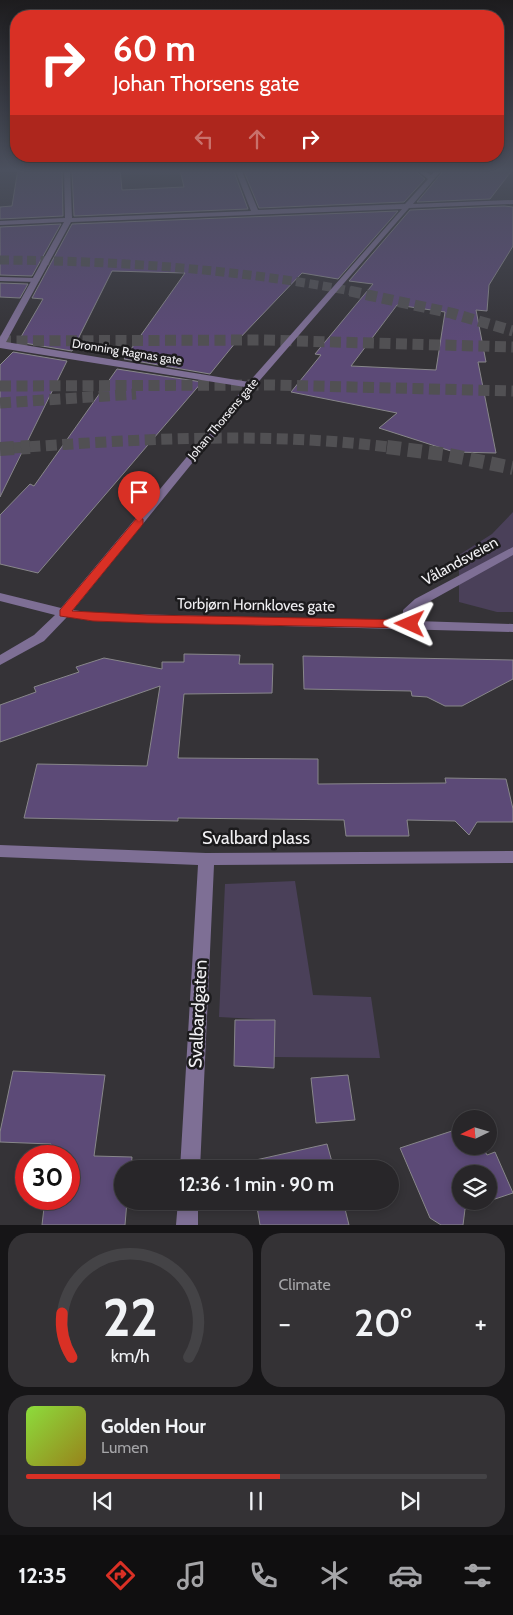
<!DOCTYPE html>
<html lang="en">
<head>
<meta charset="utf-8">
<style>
  body { margin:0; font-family:Cabin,sans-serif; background:#343235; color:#f1f3f6; height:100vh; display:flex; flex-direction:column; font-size:19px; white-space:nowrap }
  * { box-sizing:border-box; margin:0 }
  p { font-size:16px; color:#a5a5a8 }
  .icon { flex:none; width:28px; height:28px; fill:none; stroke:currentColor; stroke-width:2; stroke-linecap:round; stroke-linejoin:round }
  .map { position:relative; height:1225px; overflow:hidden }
  .sheet { display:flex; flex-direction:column; gap:8px; padding:8px; background:#161517; flex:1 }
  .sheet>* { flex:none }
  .hud { position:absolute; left:10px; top:10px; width:494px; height:152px; border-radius:20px; box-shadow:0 2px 8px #0003,0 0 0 1px #444346; background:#d93025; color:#fff; overflow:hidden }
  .needle { width:32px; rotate:265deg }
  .fabs { position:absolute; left:452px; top:1110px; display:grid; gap:10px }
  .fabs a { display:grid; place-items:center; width:45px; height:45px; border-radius:50%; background:#282629; box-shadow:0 2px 8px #0003,0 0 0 1px #444346; font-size:25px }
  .speed { position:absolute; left:15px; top:1145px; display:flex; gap:10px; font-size:25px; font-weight:700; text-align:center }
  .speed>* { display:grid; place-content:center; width:65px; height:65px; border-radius:50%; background:#282629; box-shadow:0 2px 8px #0003,0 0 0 1px #444346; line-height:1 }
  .speed .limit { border:8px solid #d22; background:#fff; color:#111 }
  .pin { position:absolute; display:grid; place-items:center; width:42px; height:42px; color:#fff; margin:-51px -21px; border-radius:50% 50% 50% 0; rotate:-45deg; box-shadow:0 0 5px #0007 }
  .pin .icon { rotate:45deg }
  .me { position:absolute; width:55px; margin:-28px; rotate:271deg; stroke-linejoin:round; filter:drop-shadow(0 0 4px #0008) }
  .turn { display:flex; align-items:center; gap:18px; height:105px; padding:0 20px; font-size:22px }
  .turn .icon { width:65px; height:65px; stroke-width:2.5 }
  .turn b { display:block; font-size:35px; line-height:42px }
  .lanes { display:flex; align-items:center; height:48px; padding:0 20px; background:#0003; justify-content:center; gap:25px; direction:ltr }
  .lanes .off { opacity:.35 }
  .big { font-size:38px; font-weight:600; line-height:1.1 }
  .sheet .tile { flex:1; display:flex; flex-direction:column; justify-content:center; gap:8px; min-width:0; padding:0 18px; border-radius:20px; background:#343235 }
  .sheet .dial { align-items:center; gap:0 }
  .dial svg { height:130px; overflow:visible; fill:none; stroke:#444346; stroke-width:7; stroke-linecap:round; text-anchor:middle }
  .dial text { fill:#f1f3f6; stroke:none }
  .song { display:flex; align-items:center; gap:15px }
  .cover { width:60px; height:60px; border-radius:8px; background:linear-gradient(135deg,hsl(90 70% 55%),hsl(50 70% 35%)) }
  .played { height:5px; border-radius:2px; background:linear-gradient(90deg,#d93025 55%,#444346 55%) }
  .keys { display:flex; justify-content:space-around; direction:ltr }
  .heat { display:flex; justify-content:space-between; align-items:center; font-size:28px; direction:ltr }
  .sheet .tiles { flex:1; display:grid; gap:8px; grid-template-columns:1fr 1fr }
  .tile:last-child { grid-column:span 2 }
  .trip { position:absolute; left:114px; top:1160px; width:285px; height:50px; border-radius:25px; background:#282629; box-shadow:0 2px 8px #0003,0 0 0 1px #444346; font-weight:600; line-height:50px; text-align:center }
  .tab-bar { display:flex; height:80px; justify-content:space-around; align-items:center; background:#100f10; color:#a5a5a8 }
  .tab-bar .icon { width:35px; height:35px }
  .tab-bar .active { color:#d93025 }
  .tab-bar b { font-size:22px; color:#f1f3f6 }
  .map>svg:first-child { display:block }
</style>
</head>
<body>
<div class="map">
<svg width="513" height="1225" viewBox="0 0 513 1225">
  <rect width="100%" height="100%" fill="#353337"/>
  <path fill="#4a4059" d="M513 512V612H497L459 602V555L492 534Z
    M295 881 313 995 371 997 380 1058 274 1057 275 1020 219 1017 225 884Z"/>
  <path fill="#5c4a77" stroke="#88878a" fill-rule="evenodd" d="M18 169 62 171 63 216 0 219V207L12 206Z
    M120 169 122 190 184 187 180 170 233 169 248 209 74 216 72 170Z
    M243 169H413L425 179 404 202 259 208Z
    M445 169H513L490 199 417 202Z
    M504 206 513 207V246L489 285 487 311 476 310 486 362H478L496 453 454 452 379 428 397 413 291 392 321 355 315 354 373 284 349 281 410 210ZM397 305 445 312 436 370 351 366Z
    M398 211 338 279 302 273 236 342 210 374 124 359 185 273 112 271 72 351 18 342 43 299 32 298 72 224Z
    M61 224 32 276 0 275V227Z
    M0 283 28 284 20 298 0 297Z
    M13 352 67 361 0 497V365Z
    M117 369 202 382 38 573 0 564V515L30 484 34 486Z
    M184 654 240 655 239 664H273L272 693 184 694 178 758 318 759V784L446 783 445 778 506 779 513 809V822H477L469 835 455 821 407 820 409 836H346L344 820 178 818V821L24 818 37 764 147 766 160 686 0 742V705L36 692 34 687 79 672 76 667 104 658 162 669V662H184Z
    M303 656 513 660V679L462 706H445L427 697 412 696 411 691 304 689Z
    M235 1020H275L274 1068 234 1066Z
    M13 1071 105 1075 94 1156 132 1157 131 1169H122V1201H127L125 1225H42L45 1199H69V1156H49L51 1144 0 1142V1132Z
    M348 1075 355 1120 316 1123 311 1078Z
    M461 1128V1146H482L487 1155 495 1152 513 1193 489 1201V1174H461V1201H489L465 1209 463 1225H441L430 1218 400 1148Z
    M327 1144 334 1169H249L247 1162Z
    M256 1201H343L349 1225H260Z"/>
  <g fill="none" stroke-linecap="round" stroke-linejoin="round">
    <path stroke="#515053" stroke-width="9" stroke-dasharray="9 4.5" stroke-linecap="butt" d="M0 260C120 261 238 269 356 292"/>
    <path stroke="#515053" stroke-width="11" stroke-dasharray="11 5.5" stroke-linecap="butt" d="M350 291 451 313 513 331
      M0 341 263 340 513 347
      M0 386 272 385 513 391
      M0 403 136 394
      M13 448C139 439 269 431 396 448"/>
    <path stroke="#515053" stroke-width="14" stroke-dasharray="14 7" stroke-linecap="butt" d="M387 447 449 455 513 468
      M0 449 30 447"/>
    <path fill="#7e6f95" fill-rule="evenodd" d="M0 277 36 278 40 280 36 282 0 281Z"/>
    <path fill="#7e6f95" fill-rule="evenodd" d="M64 169H70L72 218 251 211 235 169H241L258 210 405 204 428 179 415 169H422L431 175 437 169H443L413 204 513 200V204L409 208 254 387 73 610 93 613 403 621V610L415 599 513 547V555L423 605 415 611 416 621 513 624V632L93 621 67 617 44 641 0 665V655L34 635 55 615 0 601V593L61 608 245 387 0 348V337L64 222 0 225V221L65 218ZM402 209 249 382 6 342 71 222Z
      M0 845 206 853 513 851V863L214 865 200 1169H180L198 865 0 857Z
      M178 1201H198V1225H176Z"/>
  </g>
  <linearGradient id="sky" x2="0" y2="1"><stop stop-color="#1d1c1e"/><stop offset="0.5" stop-color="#4b505e"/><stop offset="1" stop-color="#4b505e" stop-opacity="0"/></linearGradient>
  <rect width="513" height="341" fill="url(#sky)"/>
  <path fill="#d93025" stroke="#8d1f18" d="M139 518 143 519V524L72 611 148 615 410 620 416 624 410 628 148 623 93 621 60 616V610L136 519Z"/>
  <g text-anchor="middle" stroke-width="5" stroke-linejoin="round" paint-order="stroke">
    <g font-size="12" fill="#f2f1f4" stroke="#1c1b1d">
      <text transform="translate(127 352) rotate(9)" y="4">Dronning Ragnas gate</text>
      <text transform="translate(223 419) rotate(-50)" y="4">Johan Thorsens gate</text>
    </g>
    <g font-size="15" fill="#f2f1f4" stroke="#1c1b1d">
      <text transform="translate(460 561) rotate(-29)" y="5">Vålandsveien</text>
      <text transform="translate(256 605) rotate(1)" y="5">Torbjørn Hornkloves gate</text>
    </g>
    <g font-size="18" fill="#f2f1f4" stroke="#1c1b1d">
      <text x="256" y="844">Svalbard plass</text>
      <text transform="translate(198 1014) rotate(-87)" y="6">Svalbardgaten</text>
    </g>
  </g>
</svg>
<div class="fabs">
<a><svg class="needle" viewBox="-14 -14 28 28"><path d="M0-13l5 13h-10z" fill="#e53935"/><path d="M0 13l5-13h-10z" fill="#a5a5a8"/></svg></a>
<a><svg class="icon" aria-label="layers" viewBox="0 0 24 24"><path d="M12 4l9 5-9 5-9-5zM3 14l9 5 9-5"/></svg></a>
</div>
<div class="speed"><div class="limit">30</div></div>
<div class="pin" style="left:139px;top:522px;background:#d93025"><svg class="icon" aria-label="arrive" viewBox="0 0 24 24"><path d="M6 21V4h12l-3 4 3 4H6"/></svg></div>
<svg class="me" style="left:410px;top:624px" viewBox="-20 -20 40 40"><path d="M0-17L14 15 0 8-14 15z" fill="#d93025" stroke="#fff" stroke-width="4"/></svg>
<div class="trip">12:36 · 1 min · 90 m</div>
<div class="hud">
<div class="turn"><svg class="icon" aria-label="right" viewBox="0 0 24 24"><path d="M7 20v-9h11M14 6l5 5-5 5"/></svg><div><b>60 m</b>Johan Thorsens gate</div></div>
<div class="lanes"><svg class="icon off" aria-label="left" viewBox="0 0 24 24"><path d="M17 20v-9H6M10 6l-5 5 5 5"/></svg><svg class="icon off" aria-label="ahead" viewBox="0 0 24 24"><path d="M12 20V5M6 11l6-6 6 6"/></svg><svg class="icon" aria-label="right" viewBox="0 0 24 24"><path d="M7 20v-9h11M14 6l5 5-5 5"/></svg></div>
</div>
</div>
<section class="sheet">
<div class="tiles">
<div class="tile dial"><svg viewBox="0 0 100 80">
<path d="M14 69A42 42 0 1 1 86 69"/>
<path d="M14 69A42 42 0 0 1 8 42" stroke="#d93025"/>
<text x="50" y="56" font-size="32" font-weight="700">22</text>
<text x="50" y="72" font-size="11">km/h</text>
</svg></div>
<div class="tile"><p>Climate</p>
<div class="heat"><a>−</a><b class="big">20°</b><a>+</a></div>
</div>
<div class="tile">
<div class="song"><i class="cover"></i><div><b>Golden Hour</b><p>Lumen</p></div></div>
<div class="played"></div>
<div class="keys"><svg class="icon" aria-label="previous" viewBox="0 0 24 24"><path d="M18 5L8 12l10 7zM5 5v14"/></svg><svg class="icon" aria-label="pause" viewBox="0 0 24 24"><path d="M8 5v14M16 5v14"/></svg><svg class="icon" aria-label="next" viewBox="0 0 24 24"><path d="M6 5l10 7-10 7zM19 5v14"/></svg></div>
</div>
</div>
</section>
<nav class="tab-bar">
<b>12:35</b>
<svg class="icon active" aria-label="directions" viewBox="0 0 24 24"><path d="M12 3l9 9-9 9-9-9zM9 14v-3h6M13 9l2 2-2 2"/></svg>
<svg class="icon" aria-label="music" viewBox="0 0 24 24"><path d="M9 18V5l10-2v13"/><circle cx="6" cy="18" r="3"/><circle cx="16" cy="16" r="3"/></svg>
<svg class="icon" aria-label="phone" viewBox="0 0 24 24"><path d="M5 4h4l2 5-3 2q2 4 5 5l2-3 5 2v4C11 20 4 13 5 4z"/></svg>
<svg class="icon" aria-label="climate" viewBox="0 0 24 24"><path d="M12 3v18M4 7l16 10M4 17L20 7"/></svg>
<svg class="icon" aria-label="car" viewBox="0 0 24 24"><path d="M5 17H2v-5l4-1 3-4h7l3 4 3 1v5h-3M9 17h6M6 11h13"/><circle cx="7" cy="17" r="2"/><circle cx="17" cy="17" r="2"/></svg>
<svg class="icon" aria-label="filters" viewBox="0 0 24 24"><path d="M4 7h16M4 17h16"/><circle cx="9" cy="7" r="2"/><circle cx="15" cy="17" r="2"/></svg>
</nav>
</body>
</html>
